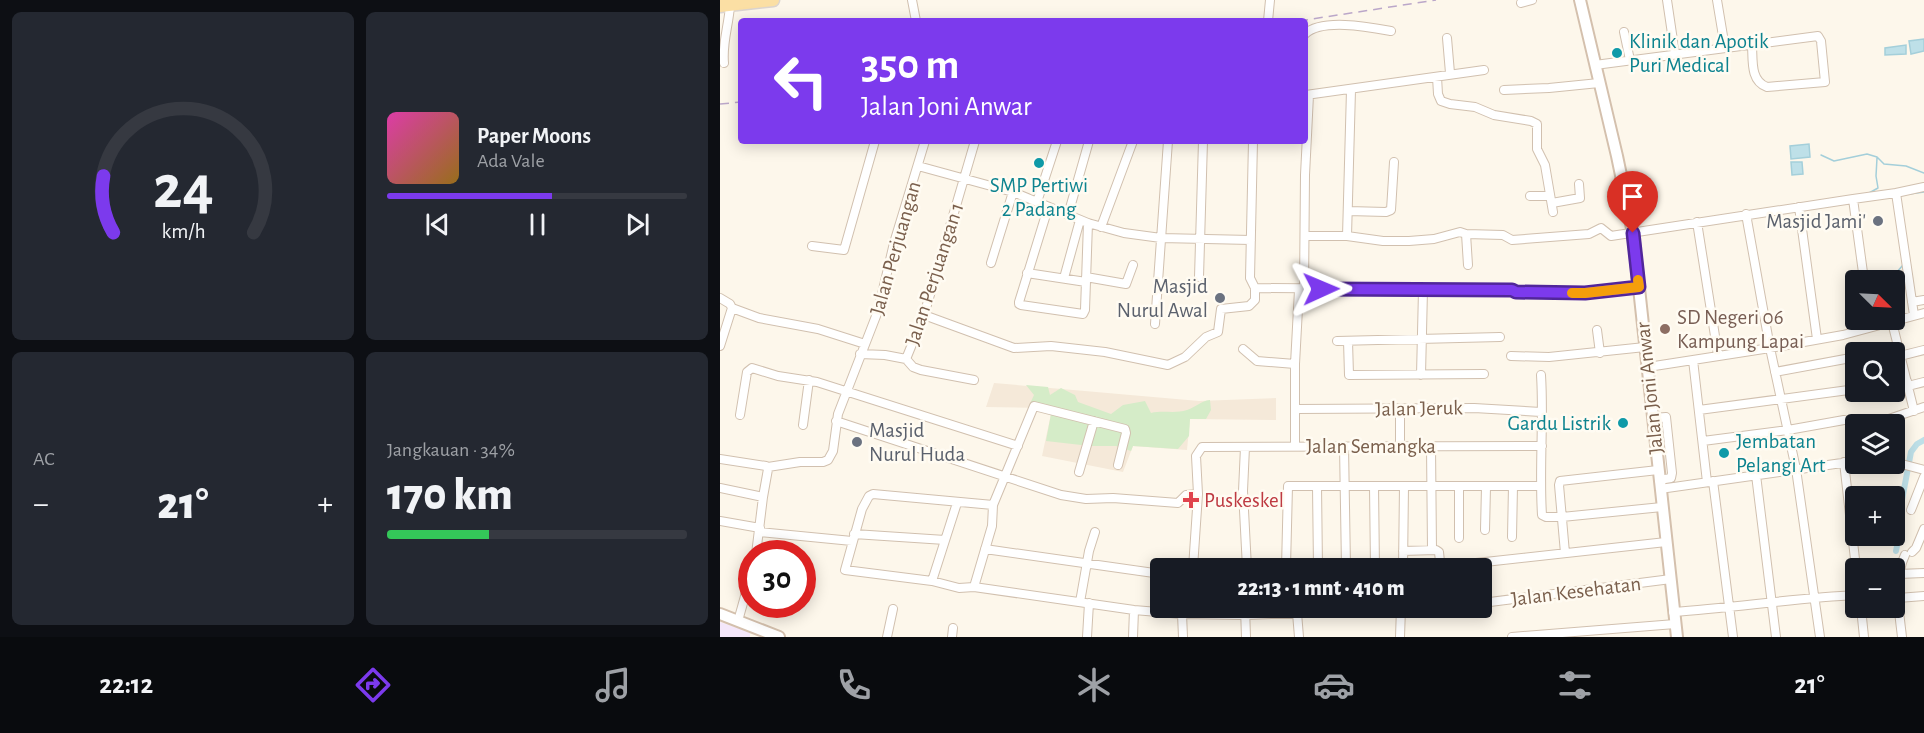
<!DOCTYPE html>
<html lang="id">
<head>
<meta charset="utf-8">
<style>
  body { margin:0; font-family:"Alegreya Sans",sans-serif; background:#242831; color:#f1f3f6; height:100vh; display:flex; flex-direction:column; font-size:22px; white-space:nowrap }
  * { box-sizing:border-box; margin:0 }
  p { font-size:20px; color:#9ea1a6 }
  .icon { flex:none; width:33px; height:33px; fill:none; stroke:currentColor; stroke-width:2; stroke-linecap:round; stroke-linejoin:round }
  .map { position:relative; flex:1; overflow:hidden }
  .side { display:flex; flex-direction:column; gap:12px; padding:12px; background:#0d0f14; width:720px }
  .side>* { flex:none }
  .top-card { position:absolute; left:18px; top:18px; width:570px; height:126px; border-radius:6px; box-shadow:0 3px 15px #0003; background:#7c3aed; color:#fff; overflow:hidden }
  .needle { width:39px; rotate:114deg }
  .fabs { position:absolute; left:1125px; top:270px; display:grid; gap:12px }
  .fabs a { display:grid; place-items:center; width:60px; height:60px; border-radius:6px; background:#171b24; box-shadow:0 3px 15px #0003; font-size:30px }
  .speed { position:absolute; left:18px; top:540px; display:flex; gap:12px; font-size:30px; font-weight:700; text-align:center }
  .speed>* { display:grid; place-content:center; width:78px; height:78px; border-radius:50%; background:#171b24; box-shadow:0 3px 15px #0003; line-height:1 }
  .speed .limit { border:9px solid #d22; background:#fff; color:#111 }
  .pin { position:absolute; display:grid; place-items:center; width:51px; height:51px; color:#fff; margin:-62px -26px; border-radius:50% 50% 50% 0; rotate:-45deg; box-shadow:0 0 6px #0007 }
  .pin .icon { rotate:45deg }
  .me { position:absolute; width:66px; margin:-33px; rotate:89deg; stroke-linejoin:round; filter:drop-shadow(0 0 4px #0008) }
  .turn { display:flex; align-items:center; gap:21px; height:126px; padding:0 24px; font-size:27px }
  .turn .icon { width:78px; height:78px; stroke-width:2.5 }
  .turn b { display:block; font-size:42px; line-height:51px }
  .big { font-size:45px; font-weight:800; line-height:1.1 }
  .side .tile { flex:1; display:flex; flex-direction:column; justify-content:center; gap:9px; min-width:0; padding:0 21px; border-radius:9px; background:#242831 }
  .side .dial { align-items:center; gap:0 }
  .dial svg { height:156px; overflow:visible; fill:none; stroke:#363941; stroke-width:7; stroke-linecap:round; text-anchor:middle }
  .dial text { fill:#f1f3f6; stroke:none }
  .song { display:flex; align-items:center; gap:18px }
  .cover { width:72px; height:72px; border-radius:9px; background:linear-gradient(135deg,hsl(320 70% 55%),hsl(40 70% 35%)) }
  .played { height:6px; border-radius:3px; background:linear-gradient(90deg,#7c3aed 55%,#363941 55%) }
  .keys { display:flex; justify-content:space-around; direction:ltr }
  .heat { display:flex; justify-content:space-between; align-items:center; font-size:33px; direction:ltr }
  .charge { height:9px; border-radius:4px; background:linear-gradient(90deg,#34c759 34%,#363941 0) }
  .side .tiles { flex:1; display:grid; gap:12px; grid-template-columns:repeat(2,1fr) }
  .trip { position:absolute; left:430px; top:558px; width:342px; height:60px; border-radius:6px; background:#171b24; box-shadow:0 3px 15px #0003; font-weight:800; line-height:60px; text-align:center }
  .dock { display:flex; height:96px; justify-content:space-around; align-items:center; background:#090b0e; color:#9ea1a6 }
  .dock .icon { width:42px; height:42px }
  .dock .current { color:#7c3aed }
  .dock b { font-size:27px; color:#f1f3f6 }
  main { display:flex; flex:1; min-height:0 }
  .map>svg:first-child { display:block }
</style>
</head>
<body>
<main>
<section class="side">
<div class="tiles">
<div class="tile dial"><svg viewBox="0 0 100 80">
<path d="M14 69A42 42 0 1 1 86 69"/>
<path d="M14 69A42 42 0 0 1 9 40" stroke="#7c3aed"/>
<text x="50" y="56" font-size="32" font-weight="700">24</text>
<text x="50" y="72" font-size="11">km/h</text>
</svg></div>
<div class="tile">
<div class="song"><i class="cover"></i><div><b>Paper Moons</b><p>Ada Vale</p></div></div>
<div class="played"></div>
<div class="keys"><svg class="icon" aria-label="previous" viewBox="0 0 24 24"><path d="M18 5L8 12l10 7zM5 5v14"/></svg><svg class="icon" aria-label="pause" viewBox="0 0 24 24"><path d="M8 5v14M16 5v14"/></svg><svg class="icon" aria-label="next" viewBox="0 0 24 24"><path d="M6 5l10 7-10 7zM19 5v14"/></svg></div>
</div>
<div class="tile"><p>AC</p>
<div class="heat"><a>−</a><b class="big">21°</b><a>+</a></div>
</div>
<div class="tile"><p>Jangkauan · 34%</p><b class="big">170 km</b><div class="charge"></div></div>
</div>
</section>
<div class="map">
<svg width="1204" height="637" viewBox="0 0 1204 637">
  <rect width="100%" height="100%" fill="#fdf7eb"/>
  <path fill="#f5e9d9" d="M274 383 479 401 556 398V420L470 419 467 450 413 446 403 472 322 456 331 414 319 408 266 407Z"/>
  <path fill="#f4e7fa" d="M0 622 30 632V637H0Z"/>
  <path fill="#d5ecc8" d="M306 385 328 387 330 395 341 388 355 395 358 402 391 414 403 405 425 401 431 413C443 410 455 414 467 410 476 407 481 401 490 400L491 410 486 419H470L469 436 458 449 413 446 411 451 396 446H370L326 441 331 414 319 408H308L314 395Z"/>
  <path fill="#bee0e8" stroke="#a4cfda" stroke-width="1.5" d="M1204 39V51L1191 54 1189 41Z
    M1186 45V54L1165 55V48Z
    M1089 144 1090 157 1071 159 1070 146Z
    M1071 162H1082L1083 174 1072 175Z"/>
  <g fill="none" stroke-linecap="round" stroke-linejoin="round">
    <path stroke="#a4cfda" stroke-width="1.5" d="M1101 155 1114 161 1147 154 1157 157 1164 164 1186 166 1204 173
      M1149 193 1158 188 1156 176 1157 158
      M1189 194 1204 192
      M1170 280 1183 265"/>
    <path stroke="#bee0e8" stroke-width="6" d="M1176 551 1179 536 1182 500 1191 452 1197 444 1204 440"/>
    <g stroke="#d1c0af" stroke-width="10">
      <path id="minor" d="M192 0 196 21
        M947 0 955 54
        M997 0 1005 48
        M801 3 812 0
        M548 21 550 0
        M904 32 910 60
        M585 34C602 18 649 27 671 31
        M727 38 730 73
        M4 63C2 42 9 25 10 5
        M875 65 1098 36 1101 41 1105 82 1047 87C1030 81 1033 60 1032 45
        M717 77 718 94 721 101 730 104 755 107 774 115 811 121 817 124V149L825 165 833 212
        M784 90 829 88 879 83
        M586 95 764 70
        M198 166 293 192 368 223 404 233 441 238 531 240
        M1176 193 1204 187
        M810 196H830
        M1133 199 1176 193 1194 315
        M317 202 337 141
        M832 203 860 198 859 184
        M1079 207 1097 339
        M328 208 299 302V304L301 305 363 314 365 310 368 223
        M628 211 666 212 671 210 674 162
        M1026 214 1050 348 1076 469 1100 637
        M348 215 369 141
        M977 222 998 355
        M381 227 413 141
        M746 234 748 265
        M585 236H627L663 241H689L714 239 740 232 746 234 783 235 792 240 869 234 881 228 891 236 1133 199 1144 280
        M627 236 631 90
        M92 246 124 250 155 141
        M271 263 293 192
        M307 273 366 282
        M366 277 406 284 413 265
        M479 277 483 141
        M344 278 360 220
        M535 288 792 290 796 292 865 293 919 287
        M584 290 585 175 589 95
        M0 298 10 304 12 308 0 346
        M1192 302 1204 300
        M12 308 39 318 98 329 145 344
        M204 315 294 348 331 346 385 352 448 365 465 357 486 337 498 332 501 309 529 306 535 300V288L530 278 533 141
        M1172 322 1194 411
        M435 324 448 141
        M877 330 880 353
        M617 341 780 337
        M628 341 629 375 764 374
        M523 349 537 361 575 364
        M1164 352 1178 350
        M140 354 165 355 186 359 204 315 255 141
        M791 356 829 357 925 347
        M1180 356 1204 350
        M186 359 193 367 201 370 254 380
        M973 360 987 482
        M928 367 1050 348 1123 335 1204 313
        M1055 372 1136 357
        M701 375 703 290
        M821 375C824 421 819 468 822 515L826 517H842L942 507
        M1174 383 1187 381
        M1188 386 1204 382
        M576 409 754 408 821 412
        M979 410 1136 389
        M20 415 27 372 32 368 58 376 97 382 298 446
        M934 418 946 417 952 473 951 478 939 480
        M116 421 341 495 366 499 393 498 458 503 466 495 478 494
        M1159 424 1163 421 1204 407
        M83 425 89 380
        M983 441 1068 430 1124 420
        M575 446V364L579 290
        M624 446 626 567
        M680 446V409
        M711 446 712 550
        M525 447 523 491 527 568
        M0 459 46 466 48 469 43 497
        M1124 462 1136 568
        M1174 462 1204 470
        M48 467 80 462H103L108 460 113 451 118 414 158 311 174 243 205 141
        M359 472 374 421
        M1036 475 1056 637
        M993 481 1013 637
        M597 486 598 567
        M654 486 655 568
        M0 488 43 497 36 554
        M940 489 1136 461
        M273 505 153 494 149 496 142 509 125 570 212 581 239 588 254 587 272 526 273 505 314 406 405 429 406 433 398 465
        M1191 510 1204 477
        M0 521 40 528
        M765 530 766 487
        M39 532 132 541
        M134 534 225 540
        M792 537 793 486
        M739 538V487
        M265 549 441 574
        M683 551 716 550 719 552 720 562 722 564H747L946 542
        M1192 552 1196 548 1204 529
        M845 553 839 485 840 481 938 470
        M527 567H683
        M566 567 568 486H820
        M473 568 478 494 476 456 482 447 822 446
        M683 568 684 486
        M1179 574 1204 573
        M212 581 237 503
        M254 587 414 610 462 614 525 615 680 609
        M1178 598 1204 596
        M360 602 369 551 375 532
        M762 603 951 579
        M525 608 526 637
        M1141 608 1144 637
        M953 612C1014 608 1074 598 1136 595
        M577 613 579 637
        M462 614 463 637
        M18 621 32 571
        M167 637 173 609
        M232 637 233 628
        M367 637 369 603
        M413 637 414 610
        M680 637 681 608
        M792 637 955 624
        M1182 637C1179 610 1173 580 1185 555"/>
    </g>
    <g stroke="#d4c0ad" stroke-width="14">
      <path id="secondary" d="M860 0 897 156 913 233 957 637
        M0 614 59 637"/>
    </g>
    <g stroke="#dcd5d0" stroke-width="15">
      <path id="primary" d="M0 6 53 0"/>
    </g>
    <use href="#minor" stroke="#fff" stroke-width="8"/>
    <use href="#secondary" stroke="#fff" stroke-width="10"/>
    <use href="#primary" stroke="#fbdfa4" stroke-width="12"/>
    <path stroke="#bba7c9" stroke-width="1.5" stroke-dasharray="9 6" stroke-linecap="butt" d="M579 21 716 0
      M0 104 21 102"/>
  </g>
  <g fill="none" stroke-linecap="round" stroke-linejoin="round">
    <g stroke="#51269a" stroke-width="15">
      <path id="route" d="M601 289 792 290 796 292 865 293 919 287 913 233"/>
    </g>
    <use href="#route" stroke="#7c3aed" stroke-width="10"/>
    <path stroke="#f59e0b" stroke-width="10" d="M852 293H865L919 287 918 280"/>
  </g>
  <g fill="#0f9aa8" stroke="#fffbf2" stroke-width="2">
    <circle cx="897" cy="53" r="6"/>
    <circle cx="319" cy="163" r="6"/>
    <circle cx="903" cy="423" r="6"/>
    <circle cx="1004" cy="453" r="6"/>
  </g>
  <g fill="#6b7280" stroke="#fffbf2" stroke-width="2">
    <circle cx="1158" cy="221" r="6"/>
    <circle cx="500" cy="298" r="6"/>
    <circle cx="137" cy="442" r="6"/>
  </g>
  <circle fill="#8d6e63" stroke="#fffbf2" stroke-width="2" cx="945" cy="329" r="6"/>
  <path fill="#e0444e" stroke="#fffbf2" stroke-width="2" d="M468 491h6v6h6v6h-6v6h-6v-6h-6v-6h6z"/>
  <g text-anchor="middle" stroke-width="5" stroke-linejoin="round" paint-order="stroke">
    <g font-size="21" fill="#0d838f" stroke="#fffbf2" text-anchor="start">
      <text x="909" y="48">Klinik dan Apotik<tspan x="909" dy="24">Puri Medical</tspan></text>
      <text x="319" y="192" text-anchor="middle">SMP Pertiwi<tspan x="319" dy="24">2 Padang</tspan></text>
      <text x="891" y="430" text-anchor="end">Gardu Listrik</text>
      <text x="1016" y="448">Jembatan<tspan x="1016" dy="24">Pelangi Art</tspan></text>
    </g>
    <g font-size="21" fill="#5b616d" stroke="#fffbf2" text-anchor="end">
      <text x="1146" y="228">Masjid Jami'</text>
      <text x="488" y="293">Masjid<tspan x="488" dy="24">Nurul Awal</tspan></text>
      <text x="149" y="437" text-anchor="start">Masjid<tspan x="149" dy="24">Nurul Huda</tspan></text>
    </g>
    <g font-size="21" fill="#7a5f4c" stroke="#fffbf2">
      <text transform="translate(175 248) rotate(-74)" y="7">Jalan Perjuangan</text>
      <text transform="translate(214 274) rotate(-72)" y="7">Jalan Perjuangan 1</text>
      <text transform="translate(929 388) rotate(-96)" y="7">Jalan Joni Anwar</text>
      <text transform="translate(699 408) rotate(-1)" y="7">Jalan Jeruk</text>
      <text x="651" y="453">Jalan Semangka</text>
      <text transform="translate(856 591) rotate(-7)" y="7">Jalan Kesehatan</text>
    </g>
    <g font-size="21" fill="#785e54" stroke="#fffbf2" text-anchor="start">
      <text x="957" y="324">SD Negeri 06<tspan x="957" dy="24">Kampung Lapai</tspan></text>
    </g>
    <g font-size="21" fill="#be3a42" stroke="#fffbf2" text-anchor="start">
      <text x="484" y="507">Puskeskel</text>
    </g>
  </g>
</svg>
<div class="fabs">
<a><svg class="needle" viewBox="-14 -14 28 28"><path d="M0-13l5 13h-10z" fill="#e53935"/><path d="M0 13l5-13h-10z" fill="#9ea1a6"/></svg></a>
<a><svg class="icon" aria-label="search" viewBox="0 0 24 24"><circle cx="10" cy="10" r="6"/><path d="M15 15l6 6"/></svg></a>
<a><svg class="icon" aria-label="layers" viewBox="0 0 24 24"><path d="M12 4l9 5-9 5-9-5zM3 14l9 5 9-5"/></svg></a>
<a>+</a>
<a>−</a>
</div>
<div class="speed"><div class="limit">30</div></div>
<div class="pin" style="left:913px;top:233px;background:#d93025"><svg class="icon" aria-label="arrive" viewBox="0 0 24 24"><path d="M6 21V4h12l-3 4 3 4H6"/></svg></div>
<svg class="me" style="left:601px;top:289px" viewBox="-20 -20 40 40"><path d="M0-17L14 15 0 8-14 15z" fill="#7c3aed" stroke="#fff" stroke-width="4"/></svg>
<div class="trip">22:13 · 1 mnt · 410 m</div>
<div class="top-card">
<div class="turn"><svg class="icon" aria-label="left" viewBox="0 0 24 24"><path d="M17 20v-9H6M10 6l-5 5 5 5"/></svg><div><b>350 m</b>Jalan Joni Anwar</div></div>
</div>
</div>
</main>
<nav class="dock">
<b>22:12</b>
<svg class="icon current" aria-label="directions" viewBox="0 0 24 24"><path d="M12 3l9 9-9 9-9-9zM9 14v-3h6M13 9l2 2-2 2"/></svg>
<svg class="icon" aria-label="music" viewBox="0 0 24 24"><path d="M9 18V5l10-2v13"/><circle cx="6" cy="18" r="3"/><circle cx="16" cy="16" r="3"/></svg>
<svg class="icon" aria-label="phone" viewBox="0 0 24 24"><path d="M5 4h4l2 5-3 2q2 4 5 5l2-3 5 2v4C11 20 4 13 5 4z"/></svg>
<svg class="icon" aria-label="climate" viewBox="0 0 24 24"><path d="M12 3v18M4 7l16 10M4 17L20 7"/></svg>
<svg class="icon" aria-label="car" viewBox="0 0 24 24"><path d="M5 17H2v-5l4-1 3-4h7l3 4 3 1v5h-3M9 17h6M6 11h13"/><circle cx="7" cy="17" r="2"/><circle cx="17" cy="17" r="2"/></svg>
<svg class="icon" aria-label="filters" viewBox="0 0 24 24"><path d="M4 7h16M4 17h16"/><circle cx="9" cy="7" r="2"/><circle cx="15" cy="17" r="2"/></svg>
<b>21°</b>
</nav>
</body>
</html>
